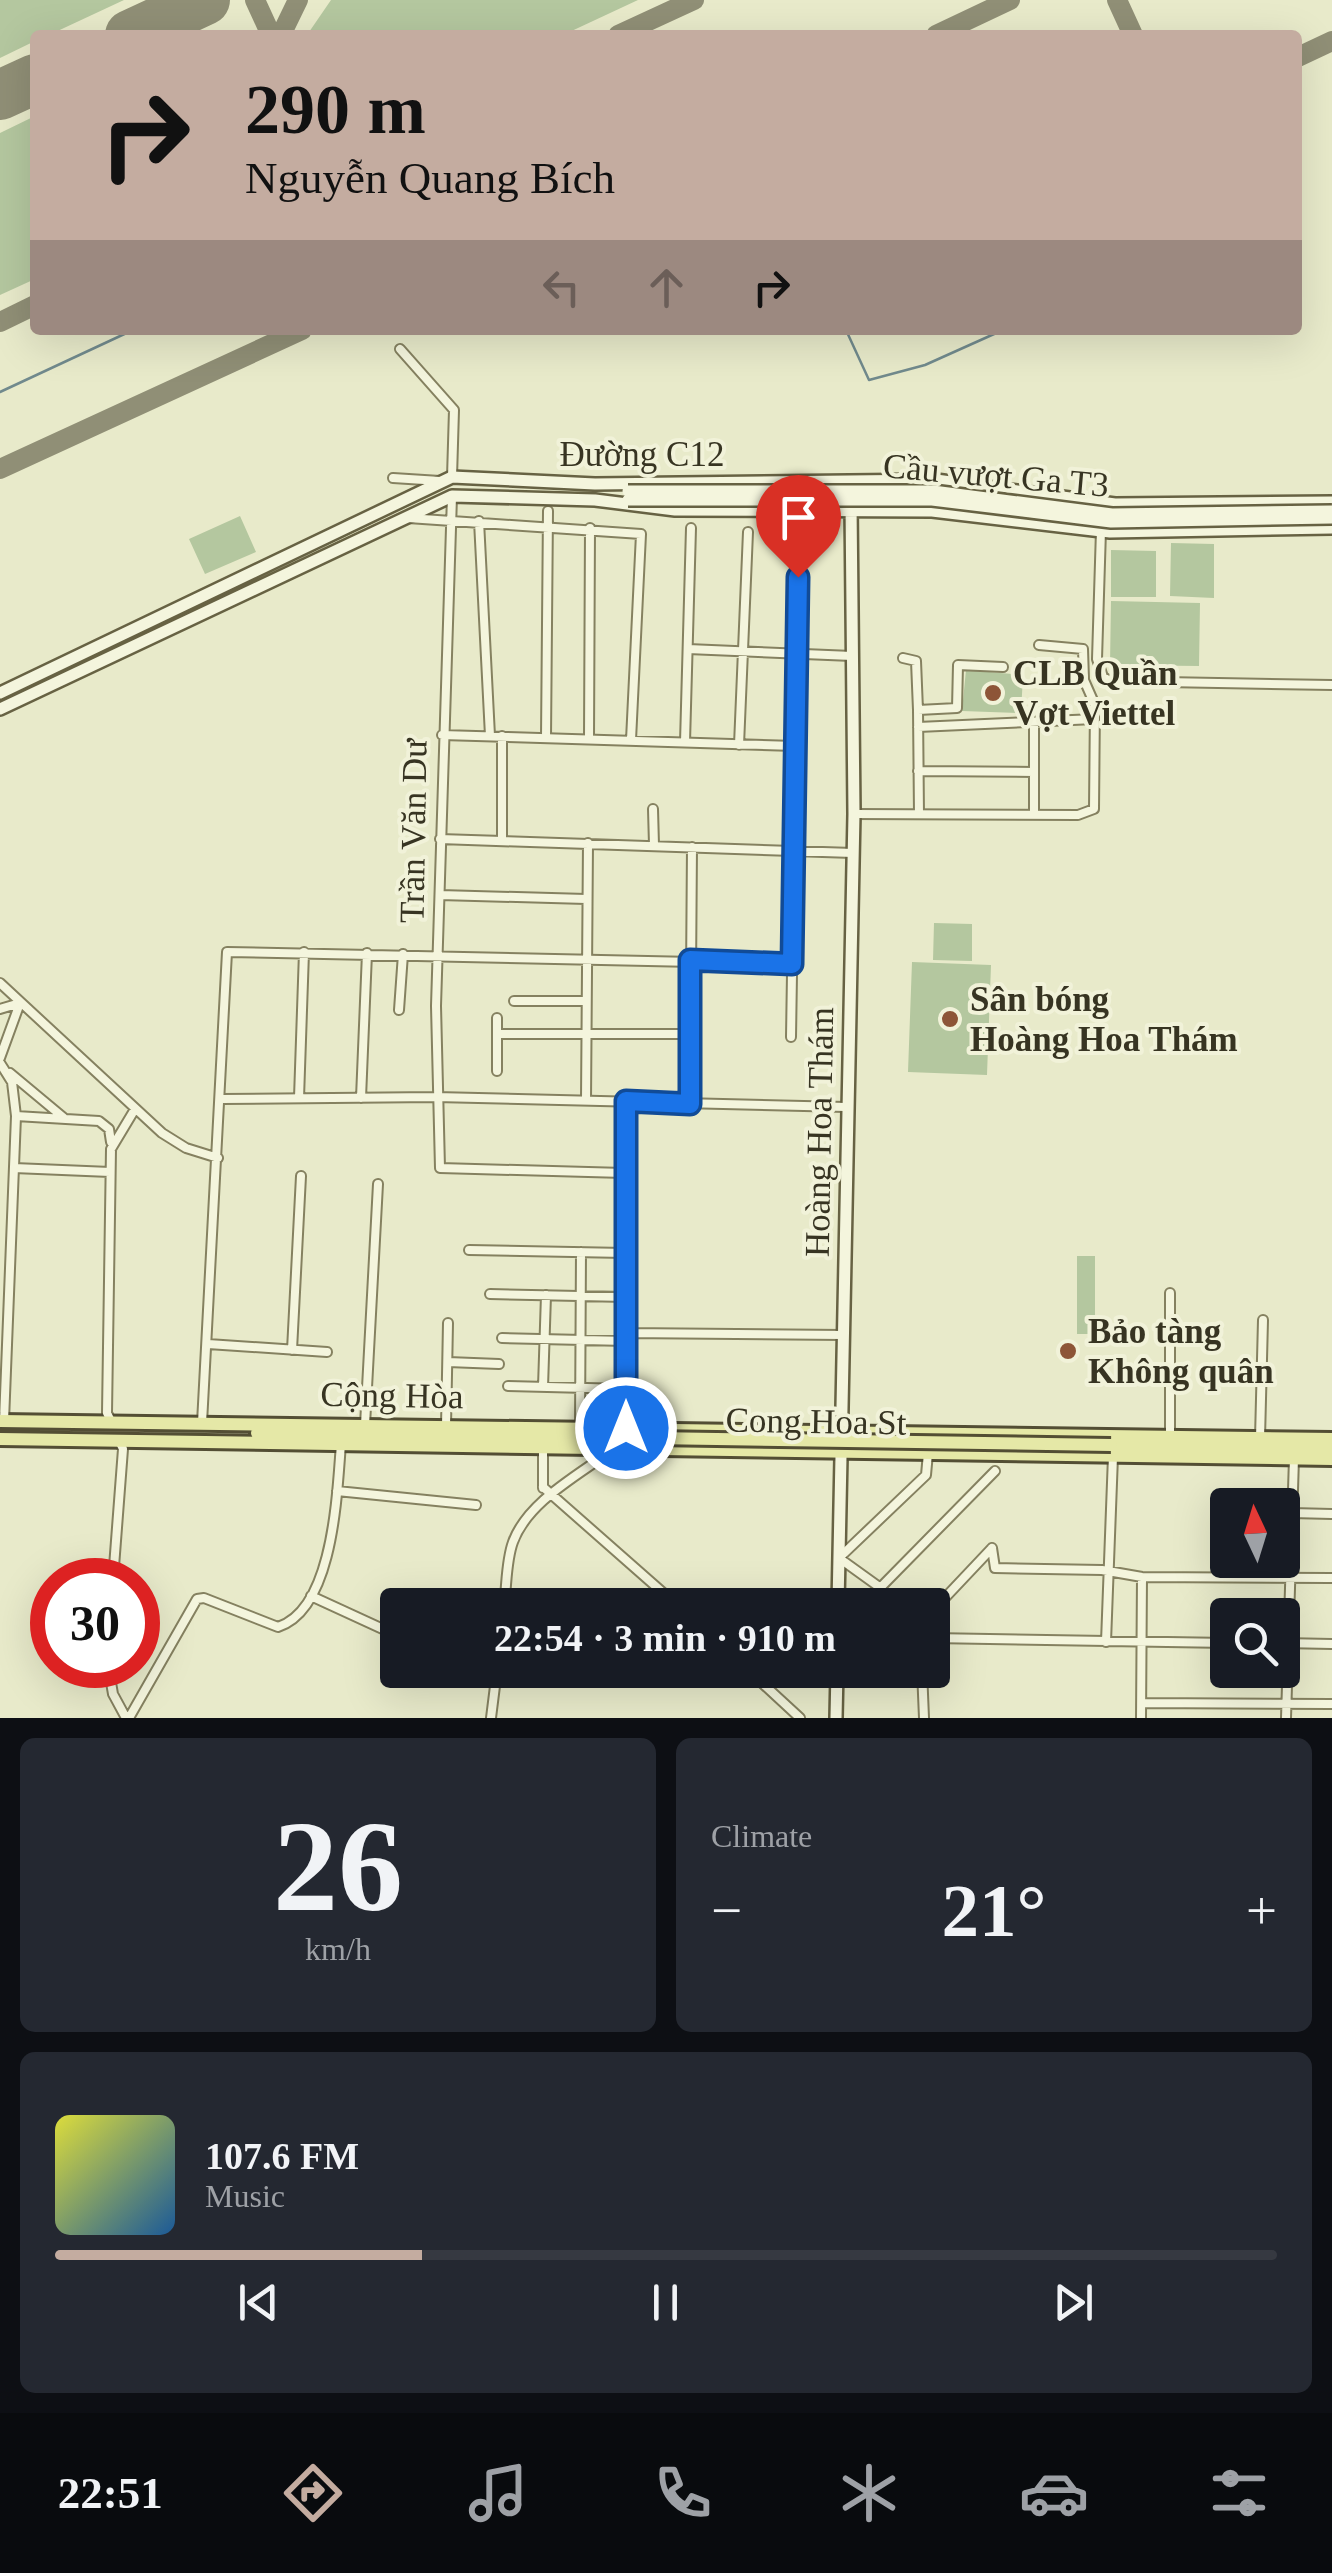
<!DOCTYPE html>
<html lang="en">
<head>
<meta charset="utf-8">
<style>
  body { margin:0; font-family:Georgia,serif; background:#242831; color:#f1f3f6; height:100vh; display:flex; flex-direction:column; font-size:38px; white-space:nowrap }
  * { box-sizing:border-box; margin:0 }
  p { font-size:32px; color:#9ea1a6 }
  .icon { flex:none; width:55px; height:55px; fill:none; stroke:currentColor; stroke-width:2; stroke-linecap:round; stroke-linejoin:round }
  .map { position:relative; height:1718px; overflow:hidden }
  .sheet { display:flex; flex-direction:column; gap:20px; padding:20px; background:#0d0f14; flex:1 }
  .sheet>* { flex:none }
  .guide { position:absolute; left:30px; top:30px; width:1272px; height:305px; border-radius:10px; box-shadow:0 10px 40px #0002; background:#c4aca0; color:#111; overflow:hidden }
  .needle { width:65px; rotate:356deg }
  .fabs { position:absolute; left:1210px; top:1488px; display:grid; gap:20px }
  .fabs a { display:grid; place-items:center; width:90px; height:90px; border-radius:10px; background:#171b24; box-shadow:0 10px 40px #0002; font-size:50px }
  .speed { position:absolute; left:30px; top:1558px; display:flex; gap:20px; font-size:50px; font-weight:700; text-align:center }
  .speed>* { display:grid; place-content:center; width:130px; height:130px; border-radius:50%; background:#171b24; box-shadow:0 10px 40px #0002; line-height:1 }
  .speed .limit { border:15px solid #d22; background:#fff; color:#111 }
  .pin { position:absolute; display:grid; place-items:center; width:85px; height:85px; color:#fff; margin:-102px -42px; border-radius:50% 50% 50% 0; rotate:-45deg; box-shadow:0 0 10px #0007 }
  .pin .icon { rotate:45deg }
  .me { position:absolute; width:110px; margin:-55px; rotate:0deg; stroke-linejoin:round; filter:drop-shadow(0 0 8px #0008) }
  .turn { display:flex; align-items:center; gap:35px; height:210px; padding:0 50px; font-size:45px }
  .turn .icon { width:130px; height:130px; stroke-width:2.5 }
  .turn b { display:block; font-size:70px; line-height:85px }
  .lanes { display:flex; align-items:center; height:95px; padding:0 50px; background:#0003; justify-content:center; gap:50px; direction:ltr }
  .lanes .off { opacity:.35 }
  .big { font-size:75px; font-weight:700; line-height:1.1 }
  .sheet .tile { flex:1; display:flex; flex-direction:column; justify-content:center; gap:15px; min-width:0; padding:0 35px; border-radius:15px; background:#242831 }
  .sheet .dial { align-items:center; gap:0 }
  .dial b { font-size:130px; line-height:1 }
  .song { display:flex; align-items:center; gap:30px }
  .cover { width:120px; height:120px; border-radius:15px; background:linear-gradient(135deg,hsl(60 70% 55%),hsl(210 70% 35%)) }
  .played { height:10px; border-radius:5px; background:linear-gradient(90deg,#c4aca0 30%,#363941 30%) }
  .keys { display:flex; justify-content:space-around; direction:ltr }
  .heat { display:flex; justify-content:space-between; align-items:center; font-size:55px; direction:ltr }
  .sheet .tiles { flex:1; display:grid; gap:20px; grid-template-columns:1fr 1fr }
  .tile:last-child { grid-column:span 2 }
  .trip { position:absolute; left:380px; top:1588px; width:570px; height:100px; border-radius:10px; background:#171b24; box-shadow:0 10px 40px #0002; font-weight:700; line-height:100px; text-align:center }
  .tab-bar { display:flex; height:160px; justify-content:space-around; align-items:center; background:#090b0e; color:#9ea1a6 }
  .tab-bar .icon { width:70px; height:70px }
  .tab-bar .selected { color:#c4aca0 }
  .tab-bar b { font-size:45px; color:#f1f3f6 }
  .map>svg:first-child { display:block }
</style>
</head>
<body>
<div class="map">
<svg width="1332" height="1718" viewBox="0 0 1332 1718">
  <rect width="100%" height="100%" fill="#e8eaca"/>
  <path fill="#b4c79f" d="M0 0H124L49 35H35V41L0 58Z
    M331 0H638L563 35H307Z
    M35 116V279L0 295V133Z
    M240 516 256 552 205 574 189 539Z
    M1171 543 1214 544V598L1170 596Z
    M1111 550 1156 551V597H1111Z
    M1111 601 1200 603 1199 666 1110 665Z
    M966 670 1023 675 1021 713 962 711Z
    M934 923 972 924V961L933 960Z
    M912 962 991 965 987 1075 908 1072Z
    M1077 1256H1095V1334H1077Z"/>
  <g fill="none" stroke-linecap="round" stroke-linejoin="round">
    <path stroke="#718a8d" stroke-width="2.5" d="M846 330 869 380 925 365 1003 330
      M0 392 133 330"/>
    <path stroke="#908f76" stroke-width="20" d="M255 0 271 35
      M1117 0 1133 35
      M281 35 298 0
      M618 35 694 0
      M936 35 1010 0
      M1298 57 1332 41
      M0 322 35 305
      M0 469 302 330"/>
    <path stroke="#908f76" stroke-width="50" d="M130 35 205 0
      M0 95 35 79"/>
    <g stroke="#858160" stroke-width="12">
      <path id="street" d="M400 349 454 410 452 477
        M393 478 440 481
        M452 496 436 1006 440 1168 624 1173
        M408 518 641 534 631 740
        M479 521 490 736
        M1101 530 1097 659 1103 677 1110 681 1332 685
        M688 649 852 656
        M903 658 916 661 918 710
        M1034 723V815
        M918 727 1095 719
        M442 735 795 746
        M546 737 548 511
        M589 738 590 528
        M685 742 691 528
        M739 745 748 532
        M918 771 1034 772
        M653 809 654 845
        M854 814 1078 815 1094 809 1095 705 1084 680 1083 649 1039 645
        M919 814 918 710 957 708 958 665 1003 667
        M440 839 853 853
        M502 841V736
        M440 895 586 899
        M0 983 162 1133 186 1148 218 1158
        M514 1001H585
        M0 1009 20 1003
        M399 1010 403 954
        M497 1018V1034H690
        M791 1037 799 539
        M0 1058 20 1003
        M0 1063 12 1082 16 1116 4 1421
        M497 1071V1034
        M10 1073 64 1118
        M299 1098 304 952
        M361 1098 367 953
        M222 1099 436 1097 846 1107
        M586 1100 588 843
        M690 1103 692 847
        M16 1116 99 1121 109 1129 111 1142
        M14 1168 110 1172
        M469 1250 625 1253
        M1170 1293V1436
        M490 1294 626 1297
        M626 1333 843 1335
        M502 1338 626 1341
        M208 1344 327 1352
        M292 1350 301 1176
        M448 1362 499 1364
        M508 1386 626 1389
        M543 1387 546 1295
        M111 1421 107 1413 111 1149 135 1109
        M202 1423 227 952 792 964
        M365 1425 378 1184
        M446 1426 448 1323
        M580 1427 581 1252
        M626 1428V1101
        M1260 1438 1263 1320
        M928 1453 926 1475 839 1558 889 1594 941 1602 992 1548
        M543 1487 677 1605
        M543 1488V1447
        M337 1491 476 1505
        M1291 1513 1332 1514
        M992 1548 995 1568 1102 1570 1142 1577 1332 1578
        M113 1580 123 1449 119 1441
        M880 1588 995 1471
        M311 1596 398 1636
        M504 1605C507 1584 506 1561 513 1542 528 1501 579 1475 612 1450
        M932 1638 1228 1643
        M1106 1642 1113 1456
        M1282 1643 1332 1644
        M108 1665 113 1694 126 1718
        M748 1670 800 1718
        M922 1670 924 1718
        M1142 1703 1332 1704
        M129 1718 197 1599 204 1598 278 1627C334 1609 337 1492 341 1444
        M491 1718 497 1670
        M1141 1718 1142 1577
        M1286 1718 1294 1458"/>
    </g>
    <g stroke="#676243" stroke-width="16">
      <path id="secondary" d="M0 693 452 477 595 484 936 480 1115 504 1332 502
        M0 709 452 496 595 500 675 510 932 511 1110 532 1332 528
        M838 1605 854 814 851 504
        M836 1718 837 1670"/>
    </g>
    <g stroke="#534e34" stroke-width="18">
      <path id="primary" d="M0 1421 1332 1439
        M257 1433 589 1437
        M0 1439 1332 1459
        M1111 1445 1332 1449"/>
    </g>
    <use href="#street" stroke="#f4f5dd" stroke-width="8"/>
    <use href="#secondary" stroke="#f4f5dd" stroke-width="11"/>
    <use href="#primary" stroke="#e5e8a7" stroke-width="12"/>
    <g stroke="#676243" stroke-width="16" stroke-linecap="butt">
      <path id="secondary-bridge" d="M628 491H933L1112 514 1332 511
        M628 500H932L1111 522 1332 518"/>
    </g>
    <g stroke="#534e34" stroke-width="18" stroke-linecap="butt">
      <path id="primary-bridge" d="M589 1437 1111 1445"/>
    </g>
    <use href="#secondary-bridge" stroke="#f4f5dd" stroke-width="11"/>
    <use href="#primary-bridge" stroke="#e5e8a7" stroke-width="12"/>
  </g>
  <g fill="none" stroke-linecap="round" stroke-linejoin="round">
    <g stroke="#114b97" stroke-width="25">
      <path id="route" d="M626 1428V1101L690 1104V960L792 964 798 577"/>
    </g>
    <use href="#route" stroke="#1a73e8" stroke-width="18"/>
  </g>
  <g fill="#8d5537" stroke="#f1f2d9" stroke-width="4">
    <circle cx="993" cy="693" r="10"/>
    <circle cx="950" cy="1019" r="10"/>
    <circle cx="1068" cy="1351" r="10"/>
  </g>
  <g text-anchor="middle" stroke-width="8" stroke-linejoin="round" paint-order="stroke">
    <g font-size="35" fill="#373422" stroke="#f1f2d9">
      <text x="642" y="466">Đường C12</text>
      <text transform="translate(996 475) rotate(5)" y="12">Cầu vượt Ga T3</text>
      <text transform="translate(413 831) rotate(-89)" y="12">Trần Văn Dư</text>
      <text transform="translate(819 1132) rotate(-89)" y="12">Hoàng Hoa Thám</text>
      <text transform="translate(392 1395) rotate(1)" y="12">Cộng Hòa</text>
      <text transform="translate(816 1421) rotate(1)" y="12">Cong Hoa St</text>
    </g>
    <g font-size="35" font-weight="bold" fill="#373422" stroke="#f1f2d9" text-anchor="start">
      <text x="1013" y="685">CLB Quần<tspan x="1013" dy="40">Vợt Viettel</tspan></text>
      <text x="970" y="1011">Sân bóng<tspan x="970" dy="40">Hoàng Hoa Thám</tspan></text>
      <text x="1088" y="1343">Bảo tàng<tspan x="1088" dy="40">Không quân</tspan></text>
    </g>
  </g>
</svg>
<div class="fabs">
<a><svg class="needle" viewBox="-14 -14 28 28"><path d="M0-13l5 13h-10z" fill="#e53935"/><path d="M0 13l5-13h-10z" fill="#9ea1a6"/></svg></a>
<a><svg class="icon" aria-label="search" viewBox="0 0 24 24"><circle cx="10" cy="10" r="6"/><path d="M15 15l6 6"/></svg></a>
</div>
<div class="speed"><div class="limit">30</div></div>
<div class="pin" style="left:798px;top:577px;background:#d93025"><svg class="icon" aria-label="arrive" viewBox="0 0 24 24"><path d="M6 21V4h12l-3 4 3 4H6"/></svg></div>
<svg class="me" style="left:626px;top:1428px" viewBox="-20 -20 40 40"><circle r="17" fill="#1a73e8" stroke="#fff" stroke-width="3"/><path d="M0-11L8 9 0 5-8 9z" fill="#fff"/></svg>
<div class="trip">22:54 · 3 min · 910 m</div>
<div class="guide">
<div class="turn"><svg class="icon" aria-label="right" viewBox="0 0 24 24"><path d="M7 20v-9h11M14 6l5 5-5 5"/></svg><div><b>290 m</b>Nguyễn Quang Bích</div></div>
<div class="lanes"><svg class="icon off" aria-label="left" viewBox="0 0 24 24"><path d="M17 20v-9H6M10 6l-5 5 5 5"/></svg><svg class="icon off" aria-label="ahead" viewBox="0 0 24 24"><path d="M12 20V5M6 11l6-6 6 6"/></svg><svg class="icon" aria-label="right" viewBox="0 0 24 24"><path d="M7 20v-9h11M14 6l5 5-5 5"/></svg></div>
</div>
</div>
<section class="sheet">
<div class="tiles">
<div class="tile dial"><b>26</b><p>km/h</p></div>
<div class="tile"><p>Climate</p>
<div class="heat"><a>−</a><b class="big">21°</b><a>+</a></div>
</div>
<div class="tile">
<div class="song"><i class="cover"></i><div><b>107.6 FM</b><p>Music</p></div></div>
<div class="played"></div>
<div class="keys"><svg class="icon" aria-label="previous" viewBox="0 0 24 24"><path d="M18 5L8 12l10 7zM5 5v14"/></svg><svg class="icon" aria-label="pause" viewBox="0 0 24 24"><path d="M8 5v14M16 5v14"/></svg><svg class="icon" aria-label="next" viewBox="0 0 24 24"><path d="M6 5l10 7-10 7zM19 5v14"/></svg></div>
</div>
</div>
</section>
<nav class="tab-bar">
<b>22:51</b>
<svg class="icon selected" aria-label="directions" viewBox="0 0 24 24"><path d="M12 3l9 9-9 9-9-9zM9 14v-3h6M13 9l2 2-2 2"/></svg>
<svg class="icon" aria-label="music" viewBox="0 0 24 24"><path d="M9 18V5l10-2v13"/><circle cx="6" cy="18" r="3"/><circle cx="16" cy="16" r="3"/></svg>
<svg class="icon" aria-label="phone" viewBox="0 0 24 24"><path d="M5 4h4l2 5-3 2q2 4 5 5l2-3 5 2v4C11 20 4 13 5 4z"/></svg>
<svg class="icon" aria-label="climate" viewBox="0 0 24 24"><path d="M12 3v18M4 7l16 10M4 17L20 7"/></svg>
<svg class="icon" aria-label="car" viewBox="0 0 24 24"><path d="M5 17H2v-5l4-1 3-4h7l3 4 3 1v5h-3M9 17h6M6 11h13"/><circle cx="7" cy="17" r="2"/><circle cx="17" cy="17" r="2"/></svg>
<svg class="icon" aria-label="filters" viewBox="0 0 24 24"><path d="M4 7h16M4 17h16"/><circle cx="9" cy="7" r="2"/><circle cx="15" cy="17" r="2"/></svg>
</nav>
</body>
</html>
